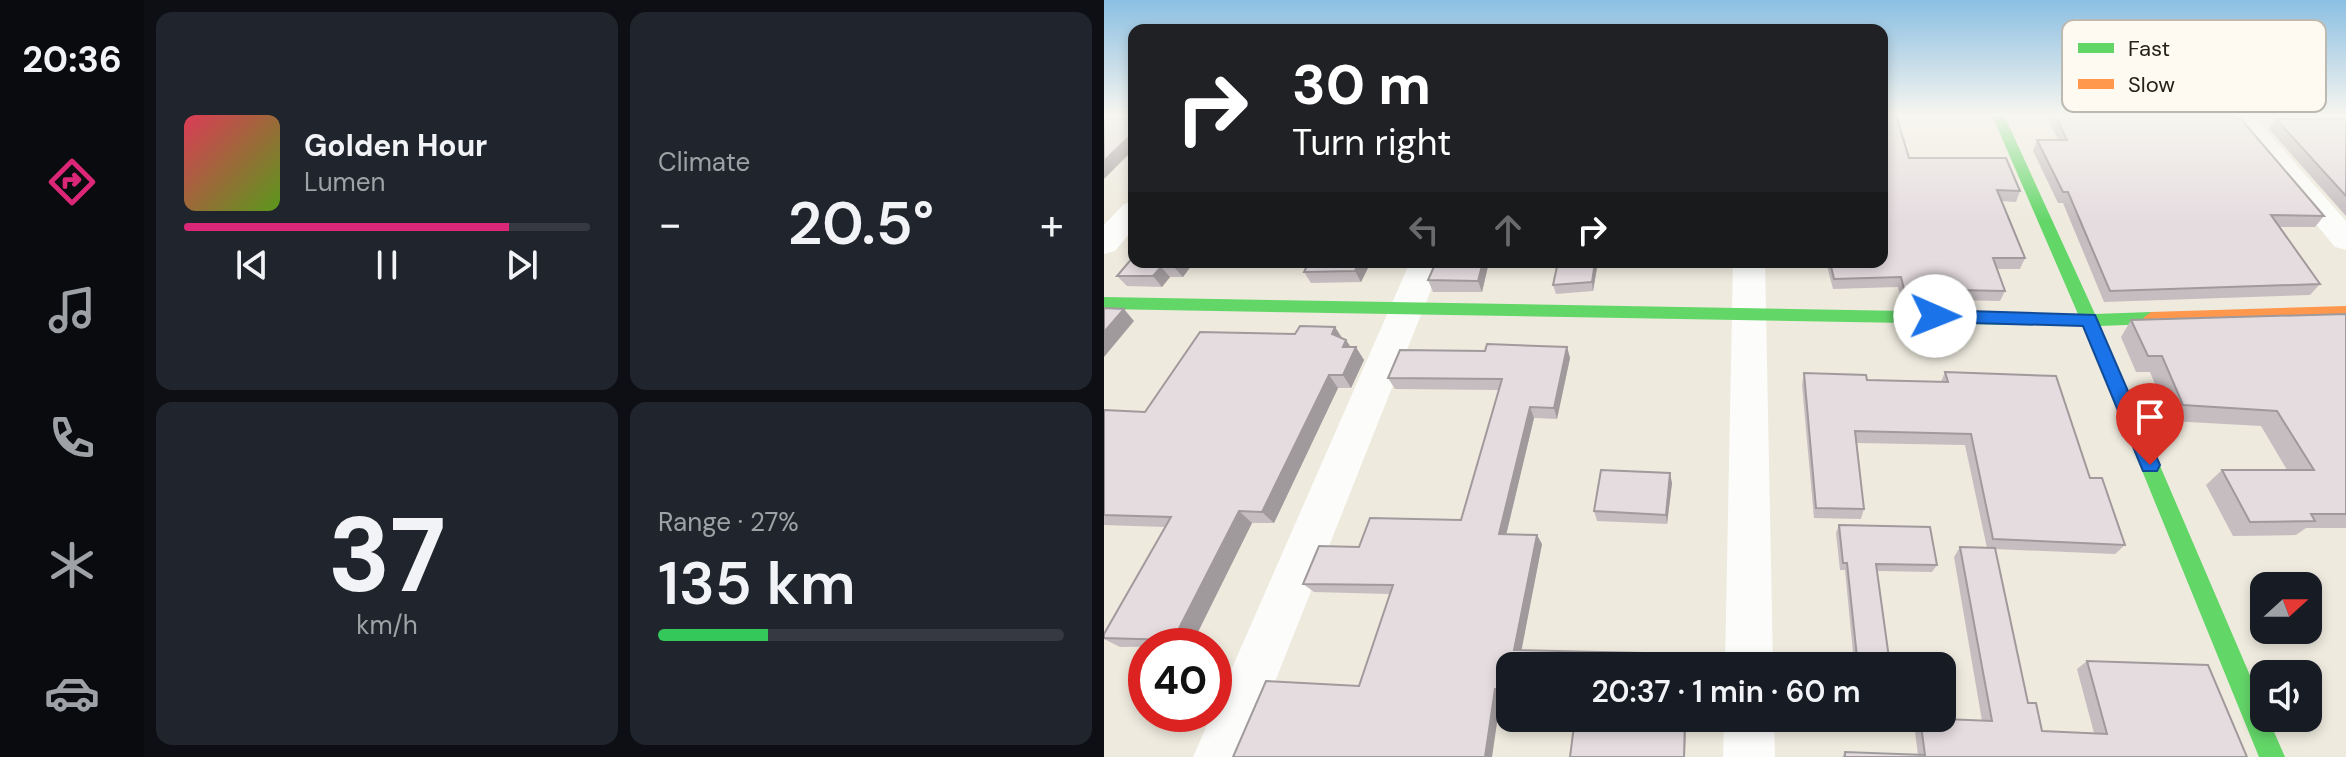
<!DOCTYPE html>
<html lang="en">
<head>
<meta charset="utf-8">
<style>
  body { margin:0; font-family:"DM Sans",sans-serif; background:#20242c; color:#f1f3f6; height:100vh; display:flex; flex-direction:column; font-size:30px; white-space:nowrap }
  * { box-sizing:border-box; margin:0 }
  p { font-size:26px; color:#9ea1a6 }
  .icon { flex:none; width:44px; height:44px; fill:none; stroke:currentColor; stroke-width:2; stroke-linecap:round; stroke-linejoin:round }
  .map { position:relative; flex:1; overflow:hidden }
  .drawer { display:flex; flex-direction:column; gap:12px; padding:12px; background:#0d0f14; width:960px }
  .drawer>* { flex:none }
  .guide { position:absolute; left:24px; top:24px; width:760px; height:244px; border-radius:16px; box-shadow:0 4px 12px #0003; background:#202124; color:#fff; overflow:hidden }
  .needle { width:52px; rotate:69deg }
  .controls { position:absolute; left:1146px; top:572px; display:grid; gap:16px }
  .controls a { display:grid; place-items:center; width:72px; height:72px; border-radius:16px; background:#171b24; box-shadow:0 4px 12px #0003; font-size:40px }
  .speed { position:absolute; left:24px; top:628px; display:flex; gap:16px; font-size:40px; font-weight:700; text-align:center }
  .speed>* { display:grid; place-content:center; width:104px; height:104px; border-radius:50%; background:#171b24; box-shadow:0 4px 12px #0003; line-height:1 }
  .speed .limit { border:12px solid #d22; background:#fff; color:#111 }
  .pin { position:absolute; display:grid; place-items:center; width:68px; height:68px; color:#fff; margin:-82px -34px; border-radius:50% 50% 50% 0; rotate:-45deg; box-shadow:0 0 8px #0007 }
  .pin .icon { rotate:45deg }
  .me { position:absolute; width:88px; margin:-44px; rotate:91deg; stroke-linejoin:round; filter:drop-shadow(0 0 6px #0008) }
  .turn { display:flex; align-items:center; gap:28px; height:168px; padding:0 32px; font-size:36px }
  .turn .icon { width:104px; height:104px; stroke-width:2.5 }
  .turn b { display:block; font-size:56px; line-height:68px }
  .lanes { display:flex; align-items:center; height:76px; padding:0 32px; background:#0003; justify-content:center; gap:40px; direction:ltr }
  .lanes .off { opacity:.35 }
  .big { font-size:60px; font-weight:600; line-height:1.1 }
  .drawer .card { flex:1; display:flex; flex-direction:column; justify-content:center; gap:12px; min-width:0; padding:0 28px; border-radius:16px; background:#20242c }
  .drawer .dial { align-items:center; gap:0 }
  .dial b { font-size:104px; line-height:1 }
  .song { display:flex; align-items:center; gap:24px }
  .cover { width:96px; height:96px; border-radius:12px; background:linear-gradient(135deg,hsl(350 70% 55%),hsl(90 70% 35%)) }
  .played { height:8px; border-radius:4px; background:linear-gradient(90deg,#db2777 80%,#363941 80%) }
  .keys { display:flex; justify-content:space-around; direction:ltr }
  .heat { display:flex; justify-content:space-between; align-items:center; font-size:44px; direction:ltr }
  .charge { height:12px; border-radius:6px; background:linear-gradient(90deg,#34c759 27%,#363941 0) }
  .drawer .tiles { flex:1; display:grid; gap:12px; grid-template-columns:repeat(2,1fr) }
  .trip { position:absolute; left:392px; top:652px; width:460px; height:80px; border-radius:16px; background:#171b24; box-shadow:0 4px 12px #0003; font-weight:600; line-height:80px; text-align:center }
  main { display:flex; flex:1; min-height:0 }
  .tabs { display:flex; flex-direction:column; width:144px; justify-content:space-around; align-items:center; background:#090b0e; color:#9ea1a6 }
  .tabs .icon { width:56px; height:56px }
  .tabs .selected { color:#db2777 }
  .tabs b { font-size:36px; color:#f1f3f6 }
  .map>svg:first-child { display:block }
</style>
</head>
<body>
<main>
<nav class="tabs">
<b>20:36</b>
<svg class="icon selected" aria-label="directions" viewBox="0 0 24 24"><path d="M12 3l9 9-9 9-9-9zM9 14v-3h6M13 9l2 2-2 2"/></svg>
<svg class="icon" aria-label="music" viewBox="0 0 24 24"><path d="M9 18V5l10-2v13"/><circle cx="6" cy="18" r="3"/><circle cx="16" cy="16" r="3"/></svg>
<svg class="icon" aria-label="phone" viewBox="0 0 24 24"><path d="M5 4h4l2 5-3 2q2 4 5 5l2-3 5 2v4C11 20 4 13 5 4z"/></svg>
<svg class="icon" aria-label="climate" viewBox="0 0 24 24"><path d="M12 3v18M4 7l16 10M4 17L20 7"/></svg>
<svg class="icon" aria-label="car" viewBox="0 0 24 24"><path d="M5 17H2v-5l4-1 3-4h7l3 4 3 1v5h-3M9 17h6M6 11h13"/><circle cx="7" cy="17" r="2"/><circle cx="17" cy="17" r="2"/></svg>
</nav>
<section class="drawer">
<div class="tiles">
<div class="card">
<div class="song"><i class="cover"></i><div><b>Golden Hour</b><p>Lumen</p></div></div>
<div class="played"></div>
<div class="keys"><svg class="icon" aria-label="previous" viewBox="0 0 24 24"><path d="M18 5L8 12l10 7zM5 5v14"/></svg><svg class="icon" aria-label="pause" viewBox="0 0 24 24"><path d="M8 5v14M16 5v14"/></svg><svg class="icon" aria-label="next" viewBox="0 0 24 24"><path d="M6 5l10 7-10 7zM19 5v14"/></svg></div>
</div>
<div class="card"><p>Climate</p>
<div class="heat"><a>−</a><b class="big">20.5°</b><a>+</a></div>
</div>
<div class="card dial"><b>37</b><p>km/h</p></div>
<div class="card"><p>Range · 27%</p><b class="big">135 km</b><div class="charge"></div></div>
</div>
</section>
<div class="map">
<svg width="1242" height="757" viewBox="0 0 1242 757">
  <rect width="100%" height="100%" fill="#eeeade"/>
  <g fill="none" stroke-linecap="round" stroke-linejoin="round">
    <path fill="#fcfcfa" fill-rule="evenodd" d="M1122 115H1148L1242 221V250L1231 247Z
      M30 201V228L11 251 0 254V225L20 204Z
      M306 262H338L141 757H89Z
      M629 262H661L669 666H621Z
      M620 718H670L671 757H619Z"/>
    <path fill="#63d668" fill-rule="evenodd" d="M888 115H900L991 314 1047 312 1055 318 1047 324 996 326 1160 708V718H1164L1181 757H1155L979 326 0 309V297L974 314Z"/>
    <path fill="#ff974d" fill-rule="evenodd" d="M1242 306V318L1047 324 1039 318 1047 312Z"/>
  </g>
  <path fill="#c5bdc0" d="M942 115H1129L1220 216 1211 227H1175L1216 284 1206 295 1000 302 959 203H954L929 151 933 140H954Z
    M1172 119H1242V216L1165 129Z
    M805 158 916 191 912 202 897 201 921 258 916 269H893L901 291 896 301 797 299 794 287 729 289 722 262H778Z
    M30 262H90L79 277H66L58 287 23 286 13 276Z
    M205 262H267L257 282 207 283 200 272Z
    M332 262H385L378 292H329L324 280Z
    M494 262 489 291 452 294 449 285Z
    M1242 314V528H1202L1192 535 1129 536 1102 485 1118 470H1183L1157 426 1066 421 1046 372H1032L1017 337 1027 320Z
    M231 327 239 339 260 360 247 388H234L170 523H148L87 646 16 647 0 639V634L61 527 0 525V410L41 412Z
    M463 347 466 358 453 419 430 418 402 534 438 544 417 650 583 654 584 666H406V696L255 686 286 594 210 592 199 584 255 547 357 520 395 390 291 389 284 378 381 351Z
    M841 372 986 478 1021 545 1011 554 891 549 924 703 938 731 990 733 973 669 983 661 1143 757H738L741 752 814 755 810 724 816 718 878 721 850 557 856 547 883 548 861 445 753 443 760 509 757 519 710 518 698 385 700 373 763 380 837 382Z
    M568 483 563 524 493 521 490 511Z
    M735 525 833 565 828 572 773 571 785 658 781 664 750 663 741 570H736L732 533Z"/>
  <path fill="#a09a9c" d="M30 132V149L0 179V161Z
    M74 262H90L79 277 70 267Z
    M255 262H267L257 282 251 271Z
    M379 262H385L378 292 374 281Z
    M491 262H494L489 291 488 282Z
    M57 267 66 277 58 287 49 276Z
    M20 309 30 321 0 357V332Z
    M231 327 239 340 228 334Z
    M242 340 250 352 252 347 260 360 247 388 239 375V347Z
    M463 347 466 358 453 419 450 408Z
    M225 375 234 388 170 523 158 512Z
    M426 407 430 418 400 544 395 534Z
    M566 473 568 483 563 524 562 515Z
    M135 511 148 523 87 646H81L69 640Z
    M433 535 438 544 416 658 410 650Z
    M391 689 397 696 388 757H381Z
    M581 718H582L581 757H580Z"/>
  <path fill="#e5dcdf" stroke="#a09a9c" stroke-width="2" d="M0 115H30V132L0 161Z
    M778 115H792L805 158H902L916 191 893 190 921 258H889L901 291 800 289 797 277 730 279 726 262H778Z
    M951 115H1129L1132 119H1137L1220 216 1167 215 1216 284 1006 291 964 192H959L933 140H963Z
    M1172 119H1242V196Z
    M30 256V262H74L70 267H57L49 276H13Z
    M205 262H255L251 271 200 272Z
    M332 262H379L374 281 324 280Z
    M454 262H491L488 282 449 285Z
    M0 308 20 309 0 332Z
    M1242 314V514H1207L1211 521 1146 522 1118 470H1210L1173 411 1079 405 1058 356H1044L1027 320Z
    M196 326 231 327 228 334 242 340 239 347H252L239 375H225L158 512 135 511 69 640 0 638V634L67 517 0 515V410L41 412 96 332 191 334Z
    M383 344 463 347 450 408 426 407 395 534 433 535 410 650 583 654 582 666H406V690L391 689 381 757H129L162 681 255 686 289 585 199 584 215 546 255 547 266 518 357 520 398 379 284 378 296 350 381 351Z
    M841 372 952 376 986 478H998L1021 545 889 539 867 434 751 431 760 509 712 508 700 373 762 375 763 380 844 382Z
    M497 470 566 473 562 515 490 511Z
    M735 525 826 527 833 565 772 564 785 658 753 657 743 563H739Z
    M856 547 891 548 924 703H932L938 731 1003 734 983 661 1104 665 1143 757H741V752L821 755 816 718 888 721Z
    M471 718H581L580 757H466Z"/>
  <linearGradient id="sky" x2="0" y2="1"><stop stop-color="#8bbfe2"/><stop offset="0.52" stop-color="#f7f6f0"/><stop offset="1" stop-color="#f7f6f0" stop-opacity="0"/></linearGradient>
  <rect width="1242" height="221" fill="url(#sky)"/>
  <path fill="#1a73e8" stroke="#114b97" stroke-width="2" d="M831 310 991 315 1056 465 1053 471H1039L979 326 831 322 823 316Z"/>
  <rect x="958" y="20" width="264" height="92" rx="12" fill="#fefaf1" stroke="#bcb9b0" stroke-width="2"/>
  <rect x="974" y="43" width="36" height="10" fill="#63d668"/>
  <rect x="974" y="79" width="36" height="10" fill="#ff974d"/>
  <g font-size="22" fill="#232118">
    <text x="1024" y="56">Fast</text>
    <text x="1024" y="92">Slow</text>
  </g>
</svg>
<div class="controls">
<a><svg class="needle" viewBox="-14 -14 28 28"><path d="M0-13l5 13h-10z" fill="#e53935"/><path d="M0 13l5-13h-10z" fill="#9ea1a6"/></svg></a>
<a><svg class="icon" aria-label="sound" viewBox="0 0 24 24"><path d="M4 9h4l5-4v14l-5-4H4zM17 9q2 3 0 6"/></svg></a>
</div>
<div class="speed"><div class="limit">40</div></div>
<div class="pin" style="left:1046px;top:465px;background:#d93025"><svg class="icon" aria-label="arrive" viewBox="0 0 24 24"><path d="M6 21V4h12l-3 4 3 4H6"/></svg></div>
<svg class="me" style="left:831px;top:316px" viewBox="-20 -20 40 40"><circle r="19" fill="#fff"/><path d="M0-13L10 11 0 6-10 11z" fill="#1a73e8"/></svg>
<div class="trip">20:37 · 1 min · 60 m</div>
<div class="guide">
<div class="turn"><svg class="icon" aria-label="right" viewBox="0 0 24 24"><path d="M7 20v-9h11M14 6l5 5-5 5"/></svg><div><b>30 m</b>Turn right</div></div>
<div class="lanes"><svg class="icon off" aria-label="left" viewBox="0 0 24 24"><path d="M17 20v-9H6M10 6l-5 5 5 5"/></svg><svg class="icon off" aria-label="ahead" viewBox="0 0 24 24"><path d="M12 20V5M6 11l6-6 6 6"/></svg><svg class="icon" aria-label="right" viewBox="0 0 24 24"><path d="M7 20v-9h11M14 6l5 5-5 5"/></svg></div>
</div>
</div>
</main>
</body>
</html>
